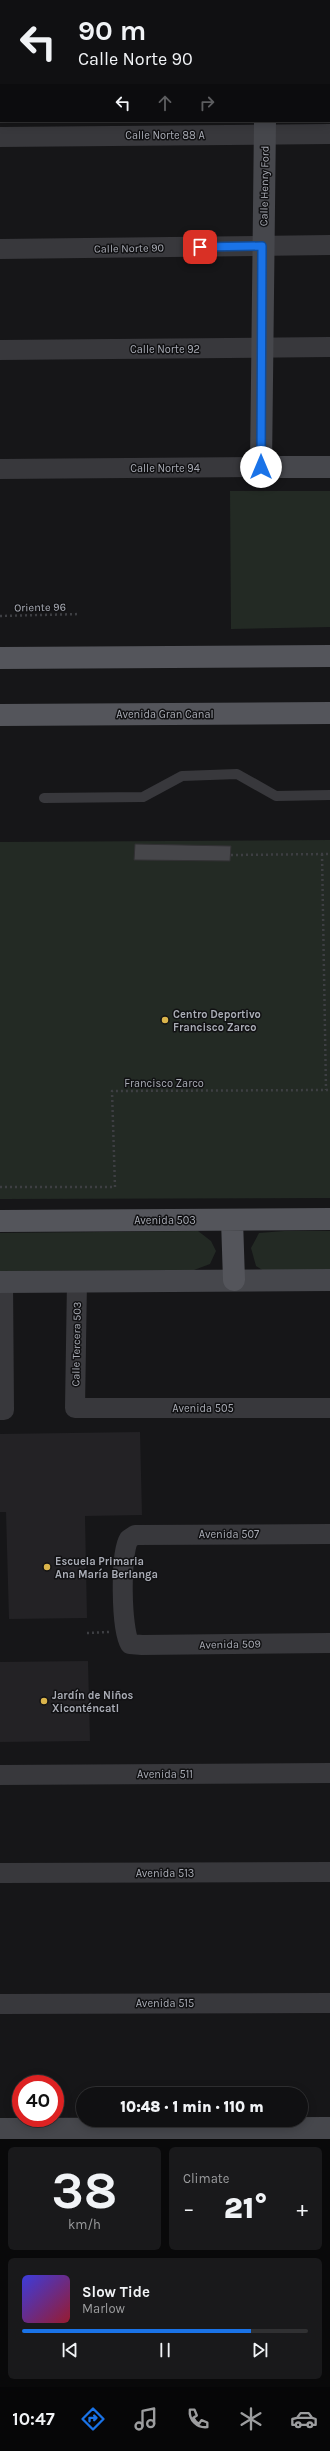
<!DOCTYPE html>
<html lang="en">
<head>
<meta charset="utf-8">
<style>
  body { margin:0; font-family:Karla,sans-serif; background:#19191b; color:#f1f3f6; height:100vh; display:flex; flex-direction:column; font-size:15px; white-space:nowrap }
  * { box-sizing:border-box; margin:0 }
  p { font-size:13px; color:#9c9d9f }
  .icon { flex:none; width:22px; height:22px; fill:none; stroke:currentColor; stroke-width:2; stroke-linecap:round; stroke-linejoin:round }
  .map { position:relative; height:2139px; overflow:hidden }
  .details { display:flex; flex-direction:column; gap:8px; padding:8px; background:#09090a; flex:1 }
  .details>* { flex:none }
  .top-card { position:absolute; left:0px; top:0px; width:330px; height:122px; box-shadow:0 2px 10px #0003,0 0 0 1px #303032; background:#101012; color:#f1f3f6; overflow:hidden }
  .speed { position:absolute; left:12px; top:2075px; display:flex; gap:8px; font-size:20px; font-weight:700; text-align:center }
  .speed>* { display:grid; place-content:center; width:52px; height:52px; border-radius:50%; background:#101012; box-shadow:0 2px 10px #0003,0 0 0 1px #303032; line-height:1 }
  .speed .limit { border:6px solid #d22; background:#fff; color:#111 }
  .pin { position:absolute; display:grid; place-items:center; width:34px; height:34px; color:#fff; margin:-17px; border-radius:8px; box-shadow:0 2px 6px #0006 }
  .me { position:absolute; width:44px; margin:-22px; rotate:0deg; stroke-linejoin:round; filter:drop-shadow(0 0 3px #0008) }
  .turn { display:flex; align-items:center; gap:14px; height:84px; padding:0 12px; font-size:18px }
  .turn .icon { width:52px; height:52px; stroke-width:2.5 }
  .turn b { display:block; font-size:28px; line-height:34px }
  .lanes { display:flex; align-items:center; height:38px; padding:0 12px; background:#0003; justify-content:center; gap:20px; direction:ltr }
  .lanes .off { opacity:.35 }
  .big { font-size:30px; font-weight:800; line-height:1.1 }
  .details .tile { flex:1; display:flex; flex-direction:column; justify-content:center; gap:6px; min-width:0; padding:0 14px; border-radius:6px; background:#19191b }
  .details .dial { align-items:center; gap:0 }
  .dial b { font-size:52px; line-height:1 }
  .song { display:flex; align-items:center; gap:12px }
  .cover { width:48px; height:48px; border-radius:6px; background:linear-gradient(135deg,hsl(240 70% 55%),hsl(350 70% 35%)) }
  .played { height:4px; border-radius:2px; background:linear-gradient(90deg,#1a73e8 80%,#303032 80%) }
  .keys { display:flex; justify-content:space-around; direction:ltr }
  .heat { display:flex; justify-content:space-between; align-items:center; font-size:22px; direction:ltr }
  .details .tiles { flex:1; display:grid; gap:8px; grid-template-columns:1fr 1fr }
  .tile:last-child { grid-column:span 2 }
  .trip { position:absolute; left:76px; top:2087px; width:232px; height:40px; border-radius:20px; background:#101012; box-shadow:0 2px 10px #0003,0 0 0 1px #303032; font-weight:800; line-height:40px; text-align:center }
  .tabs { display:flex; height:64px; justify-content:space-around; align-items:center; background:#060607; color:#9c9d9f }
  .tabs .icon { width:28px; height:28px }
  .tabs .selected { color:#1a73e8 }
  .tabs b { font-size:18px; color:#f1f3f6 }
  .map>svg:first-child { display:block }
</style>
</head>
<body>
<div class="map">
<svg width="330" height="2139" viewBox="0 0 330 2139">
  <rect width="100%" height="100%" fill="#161618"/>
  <path fill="#232225" d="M140 1432 142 1515 85 1516 87 1618 9 1619 6 1512H0V1434Z
    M88 1661 90 1741 0 1742V1662Z"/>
  <path fill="#232a24" d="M230 491H330V627L231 629Z
    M330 840V1198L0 1199V842Z
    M198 1231 211 1241 216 1251 210 1264 194 1270 0 1271V1233Z
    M284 1231H330V1271H264L256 1266 251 1248 259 1233Z"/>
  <path fill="#46464a" stroke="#313033" d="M135 844 231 846 230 861 134 860Z"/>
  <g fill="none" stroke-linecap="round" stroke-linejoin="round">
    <path stroke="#3e3f43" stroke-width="2.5" stroke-dasharray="2 3" stroke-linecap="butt" d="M0 616 80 614
      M322 854 326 1090
      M231 855 330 854
      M0 1187H115L112 1091 330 1090
      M87 1633 109 1632"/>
    <path stroke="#38383c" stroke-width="10" d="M44 798 143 797 182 776 237 774 276 796 330 795"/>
    <path stroke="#38383c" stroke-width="20" d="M329 23H330
      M0 28H1
      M0 137 330 134
      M0 249 330 245
      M0 350 330 347
      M0 469 261 467
      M77 1281 75 1408H330
      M0 1410H4L3 1282
      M330 1534 135 1535 129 1539C120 1553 121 1630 130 1644L142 1645 330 1643
      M0 1775 330 1773
      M0 1873 330 1872
      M0 2004 330 2003"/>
    <path stroke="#46474c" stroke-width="22" d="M266 1V0
      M265 121 261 467H330
      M0 1282 330 1280
      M0 2129 330 2128"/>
    <path stroke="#54555b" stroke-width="22" d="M0 658 330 656
      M0 715 330 713
      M232 1220 234 1280
      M0 1221 330 1219"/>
  </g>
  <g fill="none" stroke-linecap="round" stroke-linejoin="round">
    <g stroke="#114b97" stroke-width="10">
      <path id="route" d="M200 247 262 246 261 467"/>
    </g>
    <use href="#route" stroke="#1a73e8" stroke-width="7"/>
  </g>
  <g fill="#dab44b" stroke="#111113" stroke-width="1.5">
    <circle cx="165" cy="1020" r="4"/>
    <circle cx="47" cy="1567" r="4"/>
    <circle cx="44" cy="1701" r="4"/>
  </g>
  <g text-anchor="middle" stroke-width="3" stroke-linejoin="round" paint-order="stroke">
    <g font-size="11" fill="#aaadb6" stroke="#111113">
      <text x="165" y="139">Calle Norte 88 A</text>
      <text transform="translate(264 186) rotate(-89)" y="4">Calle Henry Ford</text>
      <text transform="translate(129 248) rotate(-1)" y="4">Calle Norte 90</text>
      <text x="165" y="353">Calle Norte 92</text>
      <text x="165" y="472">Calle Norte 94</text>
      <text transform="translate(40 607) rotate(-1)" y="4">Oriente 96</text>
      <text x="165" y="718">Avenida Gran Canal</text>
      <text x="164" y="1087">Francisco Zarco</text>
      <text x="165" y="1224">Avenida 503</text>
      <text transform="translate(76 1344) rotate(-89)" y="4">Calle Tercera 503</text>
      <text x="203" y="1412">Avenida 505</text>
      <text x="229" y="1538">Avenida 507</text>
      <text transform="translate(230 1644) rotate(-1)" y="4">Avenida 509</text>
      <text x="165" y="1778">Avenida 511</text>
      <text x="165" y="1877">Avenida 513</text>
      <text x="165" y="2007">Avenida 515</text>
    </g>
    <g font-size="11" font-weight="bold" fill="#aaadb6" stroke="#111113" text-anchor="start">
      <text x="173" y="1018">Centro Deportivo<tspan x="173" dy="13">Francisco Zarco</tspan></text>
      <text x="55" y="1565">Escuela Primaria<tspan x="55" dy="13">Ana María Berlanga</tspan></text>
      <text x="52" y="1699">Jardín de Niños<tspan x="52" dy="13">Xiconténcatl</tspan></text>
    </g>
  </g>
</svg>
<div class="speed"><div class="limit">40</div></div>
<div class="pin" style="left:200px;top:247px;background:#d93025"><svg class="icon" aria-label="arrive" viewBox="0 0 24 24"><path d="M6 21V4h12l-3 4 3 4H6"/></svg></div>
<svg class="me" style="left:261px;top:467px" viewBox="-20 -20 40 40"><circle r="19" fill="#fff"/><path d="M0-13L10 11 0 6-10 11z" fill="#1a73e8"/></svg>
<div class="trip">10:48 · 1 min · 110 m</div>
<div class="top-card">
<div class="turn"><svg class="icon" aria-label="left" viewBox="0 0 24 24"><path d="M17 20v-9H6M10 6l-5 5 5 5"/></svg><div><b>90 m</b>Calle Norte 90</div></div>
<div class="lanes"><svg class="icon" aria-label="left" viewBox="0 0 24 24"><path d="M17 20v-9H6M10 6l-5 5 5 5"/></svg><svg class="icon off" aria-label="ahead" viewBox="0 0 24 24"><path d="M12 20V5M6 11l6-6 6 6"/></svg><svg class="icon off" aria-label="right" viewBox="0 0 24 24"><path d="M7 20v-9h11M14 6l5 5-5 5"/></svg></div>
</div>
</div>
<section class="details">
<div class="tiles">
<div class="tile dial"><b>38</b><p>km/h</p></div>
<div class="tile"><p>Climate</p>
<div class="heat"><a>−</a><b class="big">21°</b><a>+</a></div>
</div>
<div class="tile">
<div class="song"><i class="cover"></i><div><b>Slow Tide</b><p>Marlow</p></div></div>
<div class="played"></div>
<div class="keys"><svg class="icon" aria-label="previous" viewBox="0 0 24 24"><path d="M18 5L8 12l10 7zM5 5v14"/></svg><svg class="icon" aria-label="pause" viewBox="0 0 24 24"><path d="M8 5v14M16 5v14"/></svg><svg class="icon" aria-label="next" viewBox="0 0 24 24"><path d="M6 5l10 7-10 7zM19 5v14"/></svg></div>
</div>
</div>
</section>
<nav class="tabs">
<b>10:47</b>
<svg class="icon selected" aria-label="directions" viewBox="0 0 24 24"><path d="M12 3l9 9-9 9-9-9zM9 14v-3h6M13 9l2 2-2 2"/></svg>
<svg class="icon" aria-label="music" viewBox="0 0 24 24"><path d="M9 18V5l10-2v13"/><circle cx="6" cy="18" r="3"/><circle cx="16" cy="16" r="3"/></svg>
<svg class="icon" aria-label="phone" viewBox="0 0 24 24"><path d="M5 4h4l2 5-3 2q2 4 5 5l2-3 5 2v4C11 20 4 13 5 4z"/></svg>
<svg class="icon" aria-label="climate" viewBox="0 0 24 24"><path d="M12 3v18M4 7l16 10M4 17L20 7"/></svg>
<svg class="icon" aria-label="car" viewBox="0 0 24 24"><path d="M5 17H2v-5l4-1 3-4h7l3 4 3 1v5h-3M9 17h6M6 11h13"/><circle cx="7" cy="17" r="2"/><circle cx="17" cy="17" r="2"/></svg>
</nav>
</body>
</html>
